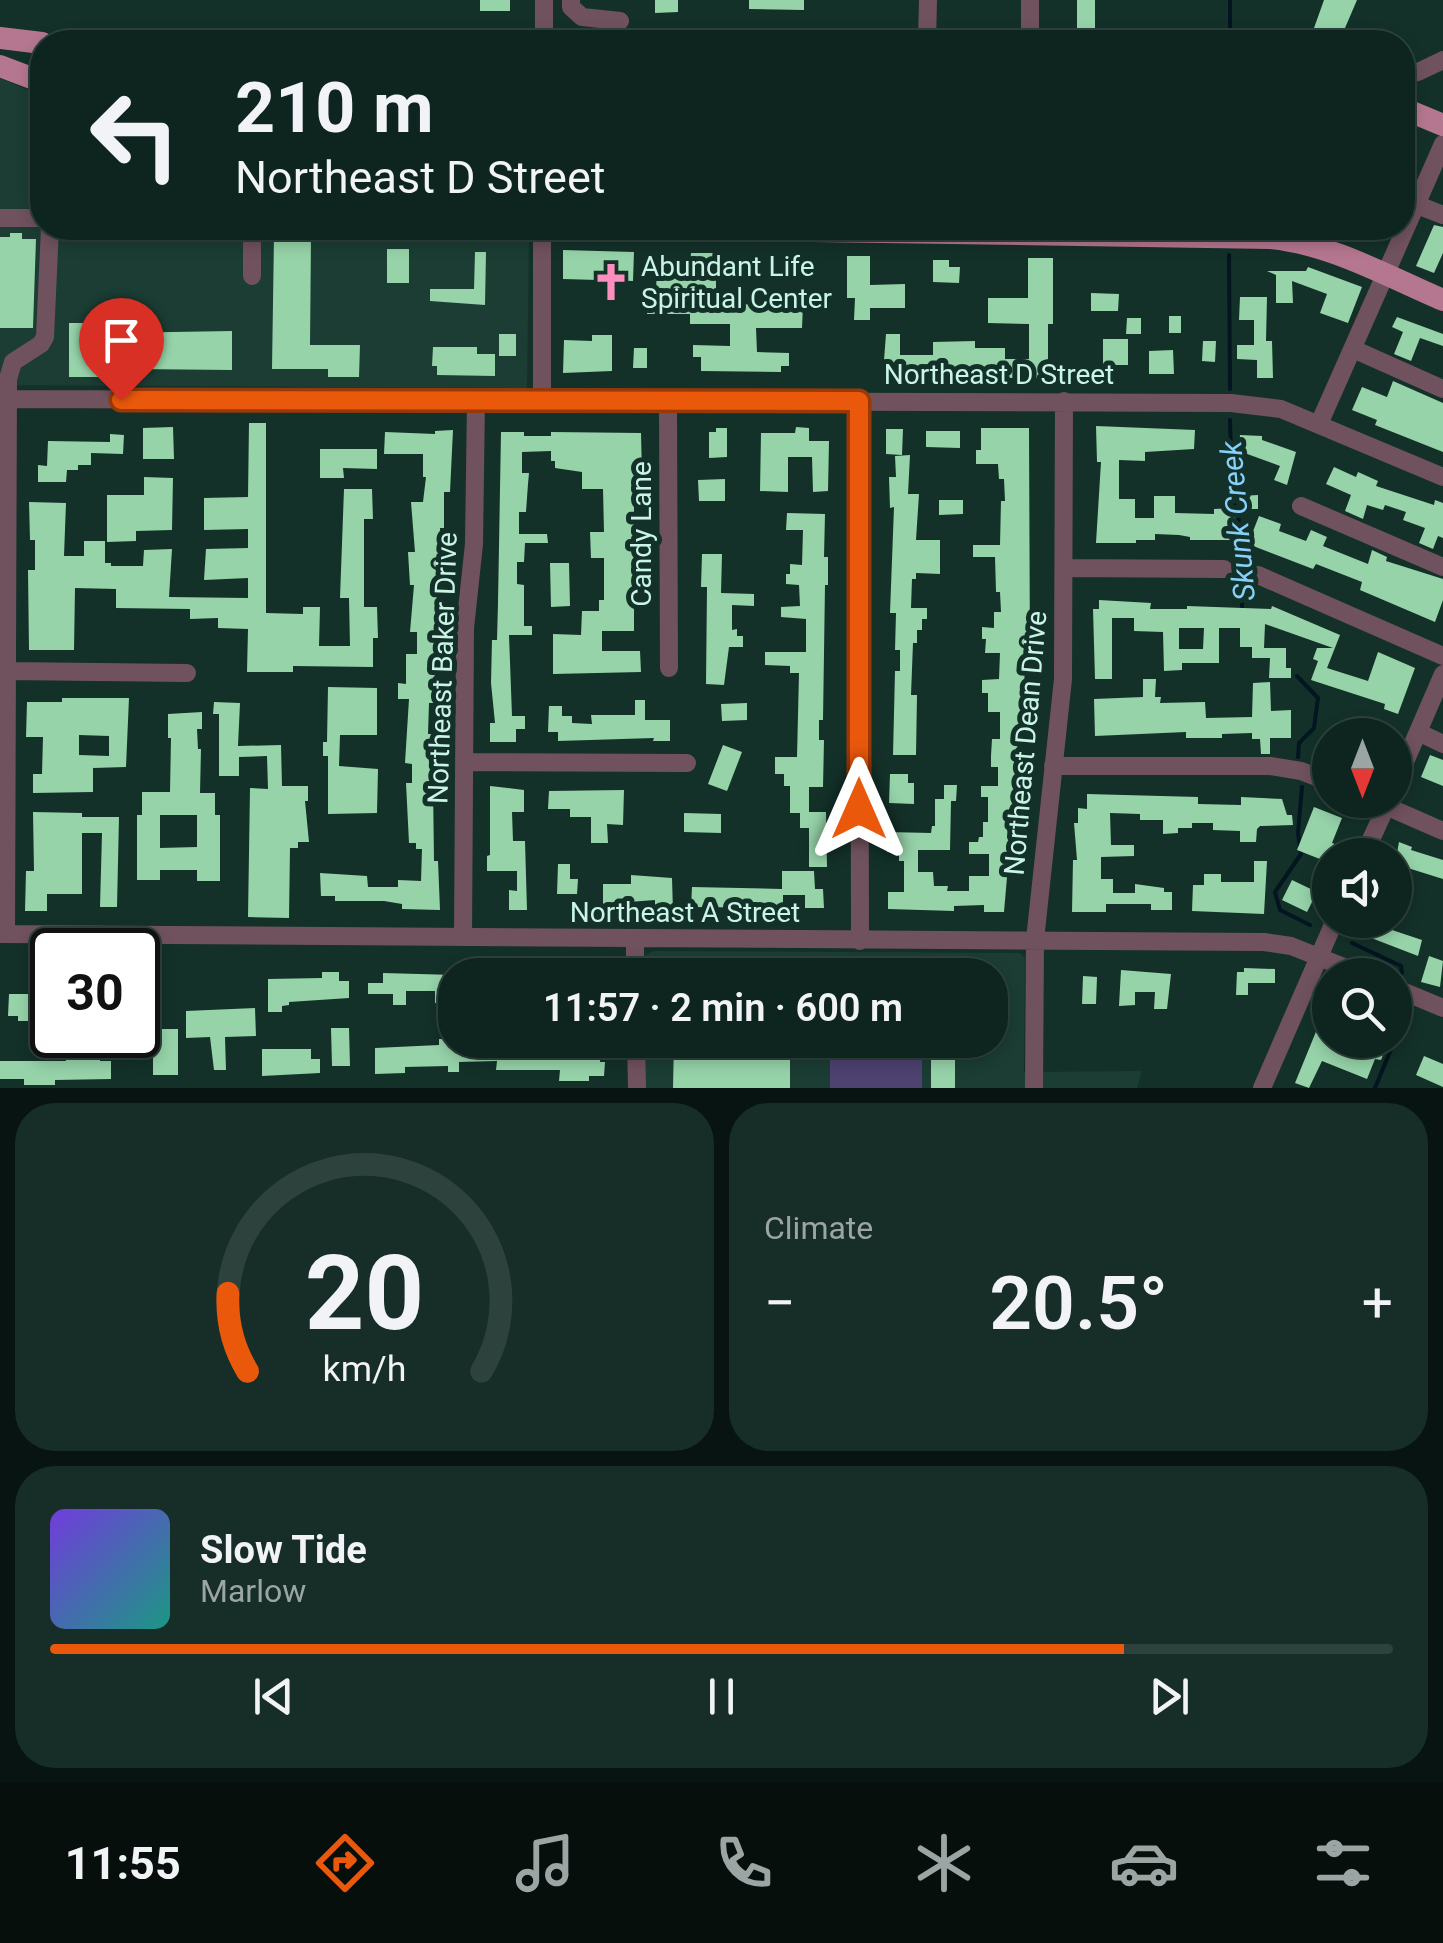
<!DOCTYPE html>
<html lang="en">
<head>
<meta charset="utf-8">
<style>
  body { margin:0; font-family:Roboto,sans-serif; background:#172d28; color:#f1f3f6; height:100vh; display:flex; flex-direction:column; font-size:38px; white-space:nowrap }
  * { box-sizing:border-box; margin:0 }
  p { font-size:32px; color:#9ba5a4 }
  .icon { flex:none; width:55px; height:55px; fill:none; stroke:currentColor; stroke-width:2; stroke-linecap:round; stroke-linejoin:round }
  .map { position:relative; height:1088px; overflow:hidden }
  .sheet { display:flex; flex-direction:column; gap:15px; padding:15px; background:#081411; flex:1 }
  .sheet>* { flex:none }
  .guide { position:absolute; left:30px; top:30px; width:1385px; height:210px; border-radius:40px; box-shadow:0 5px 15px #0003,0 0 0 2px #2e423d; background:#0e251f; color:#f1f3f6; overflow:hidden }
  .needle { width:65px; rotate:180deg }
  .tools { position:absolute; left:1312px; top:718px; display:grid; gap:20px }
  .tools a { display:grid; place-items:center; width:100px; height:100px; border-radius:50%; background:#0e251f; box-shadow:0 5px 15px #0003,0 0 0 2px #2e423d; font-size:50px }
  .speed { position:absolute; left:30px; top:928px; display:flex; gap:20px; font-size:50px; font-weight:700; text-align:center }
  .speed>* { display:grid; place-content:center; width:130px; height:130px; border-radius:50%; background:#0e251f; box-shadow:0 5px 15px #0003,0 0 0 2px #2e423d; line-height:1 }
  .speed .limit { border:5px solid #111; border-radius:15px; background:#fff; color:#111 }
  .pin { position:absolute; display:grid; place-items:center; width:85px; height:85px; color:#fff; margin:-102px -42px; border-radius:50% 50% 50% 0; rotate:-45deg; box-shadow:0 0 10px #0007 }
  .pin .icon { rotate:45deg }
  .me { position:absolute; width:110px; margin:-55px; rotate:0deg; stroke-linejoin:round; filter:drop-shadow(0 0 8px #0008) }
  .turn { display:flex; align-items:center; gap:35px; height:210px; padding:0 40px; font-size:45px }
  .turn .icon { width:130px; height:130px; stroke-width:2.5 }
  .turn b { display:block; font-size:70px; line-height:85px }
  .big { font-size:75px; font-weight:600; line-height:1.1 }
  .sheet .card { flex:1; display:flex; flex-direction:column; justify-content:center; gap:15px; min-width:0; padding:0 35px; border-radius:40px; background:#172d28 }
  .sheet .dial { align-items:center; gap:0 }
  .dial svg { height:260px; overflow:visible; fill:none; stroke:#2e423d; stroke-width:7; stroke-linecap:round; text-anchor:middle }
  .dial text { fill:#f1f3f6; stroke:none }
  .song { display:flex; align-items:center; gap:30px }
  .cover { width:120px; height:120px; border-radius:15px; background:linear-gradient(135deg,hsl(260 70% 55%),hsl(170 70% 35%)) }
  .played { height:10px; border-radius:5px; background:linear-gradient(90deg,#ea580c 80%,#2e423d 80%) }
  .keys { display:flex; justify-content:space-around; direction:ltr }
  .heat { display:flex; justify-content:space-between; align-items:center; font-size:55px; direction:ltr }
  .sheet .tiles { flex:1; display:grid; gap:15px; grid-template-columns:1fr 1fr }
  .card:last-child { grid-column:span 2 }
  .trip { position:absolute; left:438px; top:958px; width:570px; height:100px; border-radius:40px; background:#0e251f; box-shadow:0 5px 15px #0003,0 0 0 2px #2e423d; font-weight:600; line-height:100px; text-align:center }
  .tabs { display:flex; height:160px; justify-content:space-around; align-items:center; background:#060f0c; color:#9ba5a4 }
  .tabs .icon { width:70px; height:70px }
  .tabs .current { color:#ea580c }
  .tabs b { font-size:45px; color:#f1f3f6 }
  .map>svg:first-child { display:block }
</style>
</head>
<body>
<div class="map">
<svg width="1443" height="1088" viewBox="0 0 1443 1088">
  <rect width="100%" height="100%" fill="#133129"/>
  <path fill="#1b3d34" d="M0 78 42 96V228H373L402 236 529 242 527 388 0 385Z
    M654 951 1020 953 1025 958 1024 1072 1142 1071 1137 1088H645V1040H990V975H642V960L645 955Z"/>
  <path fill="#4d4270" d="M831 968H923V975H831Z
    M830 1040H922V1088H830Z"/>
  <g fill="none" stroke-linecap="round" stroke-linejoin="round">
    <path stroke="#021520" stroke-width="4" d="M1230 0V38
      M1229 255 1230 389
      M1230 420 1232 498 1238 514 1242 561V609
      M1297 676 1318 698 1314 728 1299 743 1298 757
      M1302 787 1298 833 1301 854 1275 892 1280 910 1310 925
      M1352 943 1401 966 1402 973
      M1375 1088 1406 1013"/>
  </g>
  <path fill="#96d3a9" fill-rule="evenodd" d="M480 0H510V11H480Z
    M655 0H678V12L655 13Z
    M749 0H804V10L749 9Z
    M1077 0H1095V31H1077Z
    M1324 0H1357L1339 42H1309Z
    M1434 225 1443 227V253L1434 273 1416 266Z
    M10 233H22V239H36L33 328H0V237H10Z
    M274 236 311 237 310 345H360L359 377H328V369H272Z
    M387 249H409V283H387Z
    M563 250 634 252 633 281 563 279Z
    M475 252H486L485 305 430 301V289H474Z
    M691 253H716V304L803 305 802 328H756L757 352 789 353V366H781V372L701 371V357H693V345L730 346V324H690V314H647V292L656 293 657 264 690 265Z
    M847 256H870V285L905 284V308H870V320H854L855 298H847Z
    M1028 258H1053V324H1048V361H1041V378H1000V370H974V383H963L964 373H883L886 334H900V355H933V342L975 341V348H1005V359H1029V324L988 323V298H1028Z
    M933 260H949V267H960L959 283 933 282Z
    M1308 267 1362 287 1348 323 1320 313 1327 294 1292 281 1293 303H1276V275L1267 271H1306Z
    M1091 293 1119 294 1118 311H1091Z
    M1240 297H1267L1266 341H1272L1273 378H1257V360L1237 359V345H1254V320H1239Z
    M1169 316H1181V333H1169Z
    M1397 317 1443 334V346L1420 338 1411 361 1394 354 1403 332 1392 327Z
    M1127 318H1141V334H1126Z
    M93 320H113V333L232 331V370L134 369V372H126V377H69V323H93Z
    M499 334H516V356H499Z
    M592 335H612V371L563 373 564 340 592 341Z
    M1103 339H1128V365H1103Z
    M1203 341H1216L1215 362 1202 361Z
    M433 347H477V354H495V376L437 375V366H432Z
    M634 348H647V368H633Z
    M1173 350 1174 374H1149V351Z
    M1393 381 1443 403V452L1375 425 1377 420 1352 410 1362 387 1387 397Z
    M249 423H266V613L303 614V607H320L319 646H350L349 598H340L344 489H372L373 519H364V607H377L378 638H373V667L293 666V672H247L248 629 218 628V618L190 619V609L116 608V589L75 588 74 650H29L28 570H35V540H30L29 502 66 503 64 556H84V541H105V563H111V566H143L144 550 172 549 169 597 248 598V578L204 580 206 549 248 548V529L204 530V498L248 497Z
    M1096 426 1195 430 1194 449 1145 452V461L1119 460V499H1135V518H1154V496H1175V513L1214 514V509L1235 508 1236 540H1190V537L1179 535 1155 534V540H1136V543H1096L1101 462H1097Z
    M173 427 174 459H143V428Z
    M796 427 809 428V441H829L828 491 813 492 812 457H788V492L760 491 761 433H795Z
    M716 428H727V457L709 458V432H716Z
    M981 428H1029L1030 663H1025L1024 689H1029V700H1022L1021 734H1017L1018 782H1015L1012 816 1014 854H1009L1004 912H984V905L954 906V911L888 909V892H904V861H899V853L887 852V832L931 833 932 826H935V799H944V785H957L956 801H951L950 850H918V872H933L934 886H948L947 891H969V876H989V854H969V842H978L979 837H983V822H988V797H981V786H998V767H991V756L992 739H1000V712H988V693H982V680L999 679 1000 653H985L986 639H982V627L994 628V612H1001L1000 592H996L995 557H973V545H1000L1001 501H1005L1004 479H999L998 464H976V450H981Z
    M886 429H903L902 455 886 454Z
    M453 430 450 492H444V528H440L441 554H438L434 703H429L428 734H434V744H431L430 783H433L434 861H438L440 910 402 909V904L384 901H335V896H321L320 873 367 876 368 887H398V880L421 881 422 849H416V843H409L406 783H412V764L405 763 409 699H398V683L406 684V654H417V632H410L414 585H410L408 552H415L411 502H423L426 477H423V454H384L385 432 435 434V431Z
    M926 431H960V448L926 447Z
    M501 432H524V436H551V432L641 433 642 475H634V631H602V651H640L641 672 553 674V634L581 635 582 611H599V600H604V558H591L590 532H604L603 489H582V472L555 468V461H551V451L522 452V473H529L528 484 526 512H519V534H547L548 543H525L524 562H517V584L524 585V626H532V635H509L512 716H525V729H516V742H490V723H495L491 683 492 640H497L498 603Z
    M110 434 124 435 123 454 91 453V465H78V470H67L66 482H38V465L47 466 48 441 110 442Z
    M1240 435 1262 436V440L1296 452 1287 485 1274 480 1280 466 1239 451Z
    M320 449H377V469L343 468 344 478H320Z
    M910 455 908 494H919L916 540H940V574L916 573V579H912L911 608H927V619H922V630H917V643H913L911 695H917L916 755H893L895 671H900V650H895L896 613H890L894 507 890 508 889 477H896L895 456Z
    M1334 467 1356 477 1358 472 1378 481 1376 486 1434 505 1435 500 1443 503V538L1438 536 1433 549 1419 543 1425 528 1403 520 1406 512 1385 505 1383 510 1367 505 1363 519 1345 511 1351 495 1326 484Z
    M144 477 173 478 172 530 136 531V541L107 542V495H144Z
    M725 479V501H699L698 480Z
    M1258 495V509H1241V496Z
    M939 500H963V514L939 515Z
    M787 513 825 514 824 557H828V585H825L823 720H819V740H824L823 787H809V812H826L827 867H809V828H800V813H790V786H784V774H775V757H797L799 673H790V666L765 665V652H806V619L781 617V607L800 606 799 585 786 584V574H790V564L802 565 803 530H786Z
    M1259 516 1281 524 1279 531 1306 541 1311 530 1327 537 1323 546 1368 564 1372 550 1387 557 1386 561 1443 579V600L1435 622 1360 590 1362 582 1316 564 1313 569 1248 544Z
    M702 554H722L721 593 754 594V606L732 605V630L737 629V636H743V647H729L724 685 706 684 707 587H701Z
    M550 563H569L570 606 551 607Z
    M1099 600 1151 603 1150 609H1187V606L1271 609 1272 606 1340 635 1327 668 1368 681 1378 652 1415 668 1398 714 1384 709 1385 704 1311 680 1318 661 1313 659 1317 648H1333L1265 624 1264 648H1286V668H1291V678H1269L1270 658H1252V647H1240V628H1219V663H1182V670L1164 671 1163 632 1134 631V618H1112V679H1095L1093 609H1099ZM1179 628H1204L1203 649H1179Z
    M1143 679H1156L1155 697H1161L1160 703 1205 702 1206 718 1252 717 1253 683 1270 682 1271 711 1291 710V738H1270V754H1261L1260 739H1252V733L1222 734V738H1186V732L1095 736 1094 699 1143 697Z
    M328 687 377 688V735H340L339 766 378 769 377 813 328 814V756H323V742H327Z
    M62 698H129L126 767 93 768V792L33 793V774H42L43 737H26L27 702H62ZM79 735 109 736V756L79 755Z
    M635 700H645V720H670V741H653L654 738 558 741V732H548L549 706H562V716H572V723L592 724 591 715H635Z
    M214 702 240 703 238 746 281 745 282 786H308V801H305L309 842H298V848H290L289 918 248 917 250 788 268 789 267 756 239 757V776H219V714H213Z
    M747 703V720L722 721 721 704Z
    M202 712V729H197L198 749H201L200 793H215V815H220V881H197V870H160V880H137V815H142V792H170L171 738H168V714ZM160 815H197V847L160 848Z
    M723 745 742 752 727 791 708 784Z
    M1430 755 1443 760V786L1421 777Z
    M890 774H908V783H914V804L889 803Z
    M490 786 524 790V812H512L513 841H525L527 910H509V890L517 891V871H487V856L490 855Z
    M624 790 623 825 607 824 608 843H591V817H570V809H548L549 791Z
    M1087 794 1198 797V804L1241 805V797L1282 799 1287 815H1292L1293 825 1260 826 1257 829 1256 842H1240V831L1213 830V823H1192V828H1178V833L1163 834V820H1140V814L1110 813 1111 845H1134V856L1101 857V879H1113V893H1135V884L1164 888V892H1172V910H1151V904H1106V912H1072L1073 860H1077L1074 823H1078V808L1087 809Z
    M1314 807 1342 818 1332 843 1340 846 1336 855H1330V863L1297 850Z
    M33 812 82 813V817H119L117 907H100L102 833H82V894H47V911H25L26 871H34Z
    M684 813 721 814V833L684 832Z
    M1399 842 1412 847 1411 850 1443 860V879L1395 864Z
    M1254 861H1267L1264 914 1192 911 1193 885H1204V874H1221V882H1254Z
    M558 864H570V879H578L577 894H557Z
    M782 871H814L815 889H823L824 908H805V895H783V908L691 907 692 887 782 889Z
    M631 875 672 878 673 912H655V900L603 904V884H631Z
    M1292 880 1317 892 1307 912 1282 900Z
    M1365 921 1422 940 1418 956 1361 934Z
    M1429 956 1443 961 1440 987 1421 982Z
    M1244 968 1275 969V983H1248V995H1236L1237 972H1244Z
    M1121 970 1171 974 1167 1009H1154L1155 992H1135V1005L1119 1006Z
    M322 972H339V981H349V998L289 1002V1005L282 1006V1012H268V979L322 978Z
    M383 973 455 975V994L445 993V1003H435V991H406V1005H393V994H368V983H383Z
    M1083 976 1097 977 1096 1004H1082Z
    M9 994H36L35 1021H18V1016H8Z
    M255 1008 256 1036 225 1037 226 1070H214L210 1037 186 1038V1011Z
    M1322 1017 1330 1020V1040H1343L1342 1043 1364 1052 1369 1040H1389L1381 1060 1375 1059 1367 1079 1322 1061 1309 1088 1295 1083Z
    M331 1028H349L350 1066H332Z
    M153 1029H178V1075H153Z
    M439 1039 475 1040V1046L497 1045V1040H522V1046L541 1047V1055H564V1040H600V1062H605L604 1076H589V1081H559L560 1070H496L497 1061 459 1062V1072H448V1066L405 1067V1073L375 1074V1048L439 1045Z
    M674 1040H790V1088H673Z
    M931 1040H955V1088H931Z
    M262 1049H311V1059H320V1073L262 1076Z
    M100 1055V1061H111V1079L55 1080V1085H24V1079H0V1061H66L65 1056Z
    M1424 1056 1443 1064V1087L1416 1075Z"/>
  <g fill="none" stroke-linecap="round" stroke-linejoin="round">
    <path stroke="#70525e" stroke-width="18" d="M544 0V42
      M571 0V7L582 17 620 21
      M927 42 928 0
      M1030 42V0
      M1402 74 1418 72 1443 60
      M1402 199 1443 215
      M0 218H42
      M184 228H185
      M252 228V276
      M542 228V400
      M1353 349 1443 389
      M0 399 1231 403 1281 409 1443 477
      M668 401 669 668
      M859 401 860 941
      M1319 424 1443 144
      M1301 506 1443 567
      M1064 568 1224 569
      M1258 575 1443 656
      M7 671 187 673
      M1418 732 1443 744
      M465 762 687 763
      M1053 766H1270L1301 771 1330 782
      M1395 785 1443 674
      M1372 800 1443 831
      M1364 855 1389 800
      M0 934 1264 942 1291 946 1364 975
      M6 934 8 379 13 362 41 344 45 337 50 228
      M463 937 465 628 474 544 476 400
      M635 940V975
      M1395 988 1443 1008
      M636 1040 637 1088
      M1034 1088 1035 940 1063 679 1064 401
      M1262 1088 1335 920"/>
    <path stroke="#b57790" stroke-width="22" d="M0 38 42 43
      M0 66 42 82
      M1402 108 1443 125
      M619 228 1271 238C1331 244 1389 277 1443 300"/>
  </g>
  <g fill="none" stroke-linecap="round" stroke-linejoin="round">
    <g stroke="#983908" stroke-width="25">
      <path id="route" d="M121 400 859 401V809"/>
    </g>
    <use href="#route" stroke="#ea580c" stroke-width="18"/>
  </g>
  <defs>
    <g id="church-bare" transform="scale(3)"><path d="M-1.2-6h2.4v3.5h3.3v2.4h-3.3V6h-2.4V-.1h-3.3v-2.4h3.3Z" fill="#fe8ebe" stroke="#133129" stroke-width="2.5" paint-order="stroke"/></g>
  </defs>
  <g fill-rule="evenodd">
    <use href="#church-bare" x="611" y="282"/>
  </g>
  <g text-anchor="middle" stroke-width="10" stroke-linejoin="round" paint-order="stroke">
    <g font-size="28" fill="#c9f4e6" stroke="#133129" text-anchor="start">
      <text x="641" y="276">Abundant Life<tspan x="641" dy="32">Spiritual Center</tspan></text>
    </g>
    <g font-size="28" fill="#c9f4e6" stroke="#133129">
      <text x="999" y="384">Northeast D Street</text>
      <text transform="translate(641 534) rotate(-90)" y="10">Candy Lane</text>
      <text transform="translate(442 668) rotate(-88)" y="10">Northeast Baker Drive</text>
      <text transform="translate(1025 743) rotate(-85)" y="10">Northeast Dean Drive</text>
      <text x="685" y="922">Northeast A Street</text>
    </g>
    <g font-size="30" font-style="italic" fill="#86d0f9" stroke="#133129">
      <text transform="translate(1238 521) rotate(-95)" y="10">Skunk Creek</text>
    </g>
  </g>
</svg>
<div class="tools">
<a><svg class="needle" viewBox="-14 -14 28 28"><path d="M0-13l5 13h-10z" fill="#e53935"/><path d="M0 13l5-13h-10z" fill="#9ba5a4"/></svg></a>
<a><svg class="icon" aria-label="sound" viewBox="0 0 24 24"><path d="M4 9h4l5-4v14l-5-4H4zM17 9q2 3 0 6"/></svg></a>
<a><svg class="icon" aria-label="search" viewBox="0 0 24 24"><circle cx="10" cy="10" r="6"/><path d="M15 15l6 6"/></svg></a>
</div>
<div class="speed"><div class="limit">30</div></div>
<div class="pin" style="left:121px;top:400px;background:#d93025"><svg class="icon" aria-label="arrive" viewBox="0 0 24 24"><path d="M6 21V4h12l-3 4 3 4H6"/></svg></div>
<svg class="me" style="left:859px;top:809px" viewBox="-20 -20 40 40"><path d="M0-17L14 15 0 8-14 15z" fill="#ea580c" stroke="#fff" stroke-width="4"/></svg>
<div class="trip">11:57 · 2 min · 600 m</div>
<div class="guide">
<div class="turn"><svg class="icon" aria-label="left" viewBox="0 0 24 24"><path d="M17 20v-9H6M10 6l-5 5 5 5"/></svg><div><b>210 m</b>Northeast D Street</div></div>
</div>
</div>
<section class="sheet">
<div class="tiles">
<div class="card dial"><svg viewBox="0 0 100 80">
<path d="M14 69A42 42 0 1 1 86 69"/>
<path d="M14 69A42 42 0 0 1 8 45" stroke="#ea580c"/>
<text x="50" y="56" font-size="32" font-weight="700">20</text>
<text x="50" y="72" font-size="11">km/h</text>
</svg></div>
<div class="card"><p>Climate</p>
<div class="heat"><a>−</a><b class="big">20.5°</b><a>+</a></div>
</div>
<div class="card">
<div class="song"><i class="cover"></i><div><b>Slow Tide</b><p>Marlow</p></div></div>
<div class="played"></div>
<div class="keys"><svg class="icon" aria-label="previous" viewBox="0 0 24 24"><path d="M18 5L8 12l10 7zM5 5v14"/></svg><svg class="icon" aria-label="pause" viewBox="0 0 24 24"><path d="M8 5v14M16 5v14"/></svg><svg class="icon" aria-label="next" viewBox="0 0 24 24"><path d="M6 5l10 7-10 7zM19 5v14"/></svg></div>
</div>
</div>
</section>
<nav class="tabs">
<b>11:55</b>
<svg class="icon current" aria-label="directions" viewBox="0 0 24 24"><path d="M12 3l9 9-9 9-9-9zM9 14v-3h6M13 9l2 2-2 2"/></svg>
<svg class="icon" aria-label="music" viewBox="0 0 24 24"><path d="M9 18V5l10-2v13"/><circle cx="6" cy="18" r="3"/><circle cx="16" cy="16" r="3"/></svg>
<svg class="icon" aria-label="phone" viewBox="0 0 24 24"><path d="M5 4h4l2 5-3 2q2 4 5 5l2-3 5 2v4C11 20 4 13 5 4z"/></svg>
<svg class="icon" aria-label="climate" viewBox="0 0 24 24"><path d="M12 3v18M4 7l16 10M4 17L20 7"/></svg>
<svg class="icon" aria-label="car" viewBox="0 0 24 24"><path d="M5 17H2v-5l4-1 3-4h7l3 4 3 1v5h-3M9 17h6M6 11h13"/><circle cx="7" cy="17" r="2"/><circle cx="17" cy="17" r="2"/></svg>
<svg class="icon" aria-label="filters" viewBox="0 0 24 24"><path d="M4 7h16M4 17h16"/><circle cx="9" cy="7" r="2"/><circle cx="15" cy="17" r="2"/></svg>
</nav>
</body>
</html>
